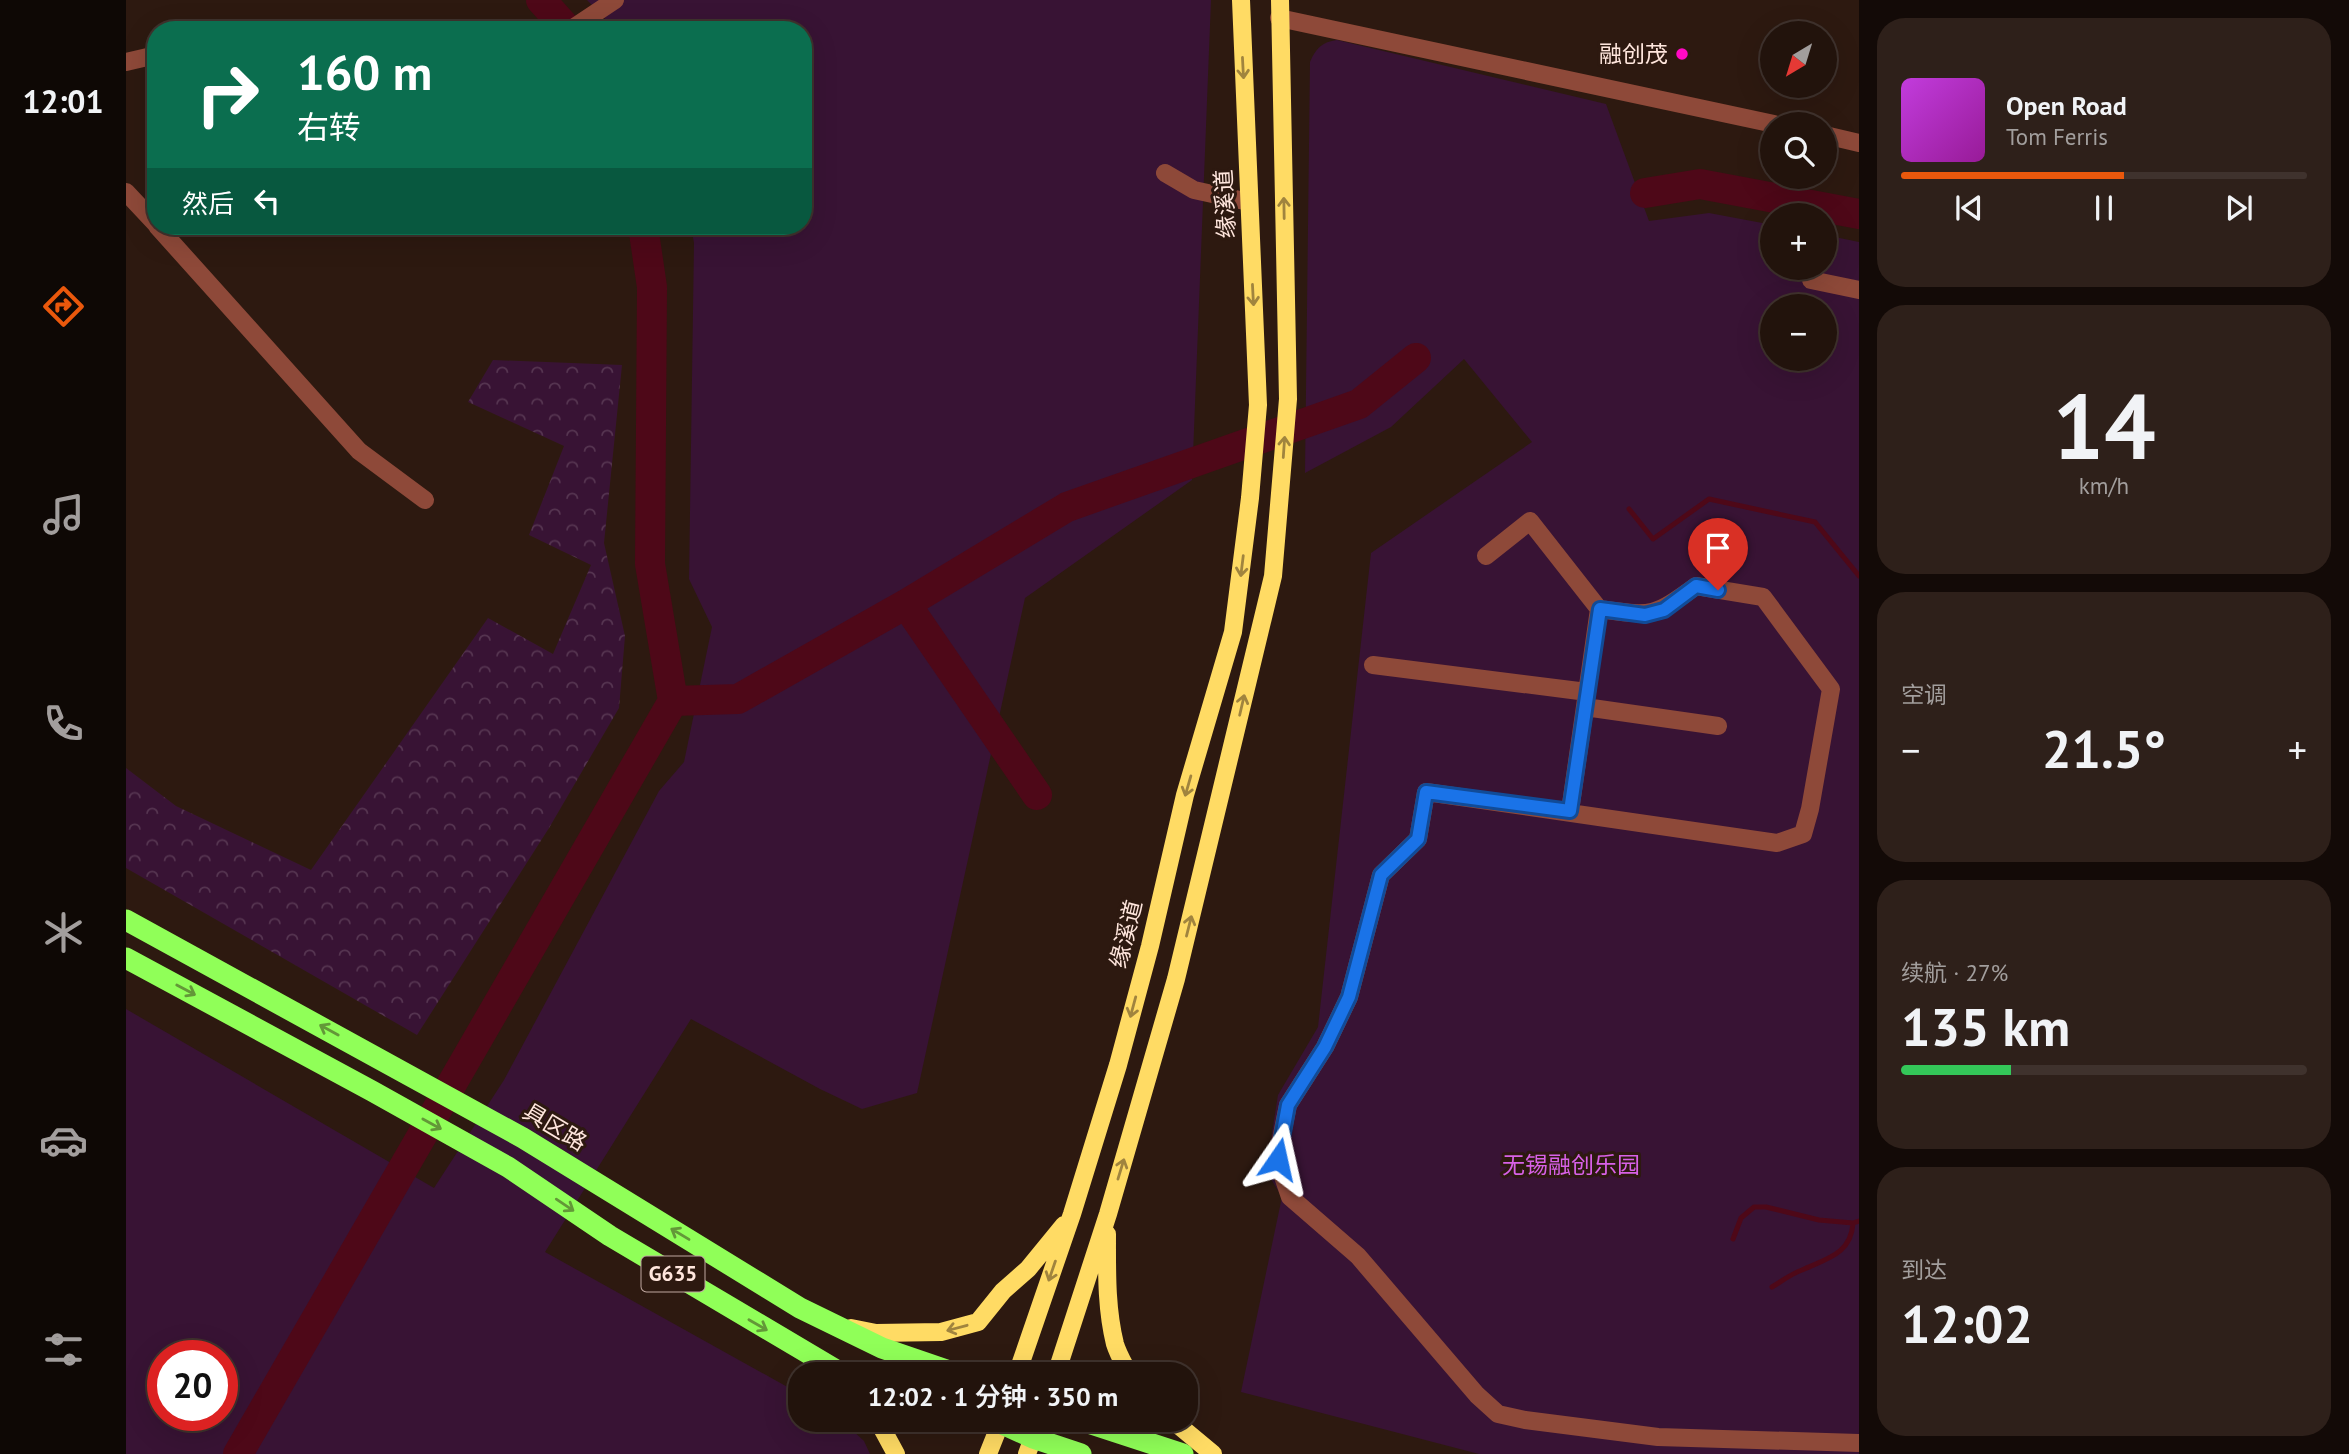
<!DOCTYPE html>
<html lang="zh">
<head>
<meta charset="utf-8">
<style>
  body { margin:0; font-family:"PT Sans","Noto Sans SC",sans-serif; background:#2e201a; color:#f1f3f6; height:100vh; display:flex; flex-direction:column; font-size:26px; white-space:nowrap }
  * { box-sizing:border-box; margin:0 }
  p { font-size:23px; color:#a29e9d }
  .icon { flex:none; width:38px; height:38px; fill:none; stroke:currentColor; stroke-width:2; stroke-linecap:round; stroke-linejoin:round }
  .map { position:relative; flex:1; overflow:hidden }
  .side { display:flex; flex-direction:column; gap:18px; padding:18px; background:#130a07; width:490px }
  .side>* { flex:none }
  .hud { position:absolute; left:21px; top:21px; width:665px; height:214px; border-radius:28px; box-shadow:0 7px 28px #0002,0 0 0 2px #3f322d; background:#0b6e4f; color:#fff; overflow:hidden }
  .needle { width:46px; rotate:218deg }
  .fabs { position:absolute; left:1634px; top:21px; display:grid; gap:14px }
  .fabs a { display:grid; place-items:center; width:77px; height:77px; border-radius:50%; background:#22130c; box-shadow:0 7px 28px #0002,0 0 0 2px #3f322d; font-size:35px }
  .speed { position:absolute; left:21px; top:1340px; display:flex; gap:14px; font-size:35px; font-weight:700; text-align:center }
  .speed>* { display:grid; place-content:center; width:91px; height:91px; border-radius:50%; background:#22130c; box-shadow:0 7px 28px #0002,0 0 0 2px #3f322d; line-height:1 }
  .speed .limit { border:10px solid #d22; background:#fff; color:#111 }
  .pin { position:absolute; display:grid; place-items:center; width:60px; height:60px; color:#fff; margin:-72px -30px; border-radius:50% 50% 50% 0; rotate:-45deg; box-shadow:0 0 7px #0007 }
  .pin .icon { rotate:45deg }
  .me { position:absolute; width:77px; margin:-38px; rotate:11deg; stroke-linejoin:round; filter:drop-shadow(0 0 5px #0008) }
  .turn { display:flex; align-items:center; gap:24px; height:147px; padding:0 35px; font-size:32px }
  .turn .icon { width:91px; height:91px; stroke-width:2.5 }
  .turn b { display:block; font-size:49px; line-height:60px }
  .then { display:flex; align-items:center; height:66px; padding:0 35px; background:#0003; gap:14px; font-size:26px }
  .big { font-size:52px; font-weight:600; line-height:1.1 }
  .side .card { flex:1; display:flex; flex-direction:column; justify-content:center; gap:10px; min-width:0; padding:0 24px; border-radius:28px; background:#2e201a }
  .side .dial { align-items:center; gap:0 }
  .dial b { font-size:91px; line-height:1 }
  .song { display:flex; align-items:center; gap:21px }
  .cover { width:84px; height:84px; border-radius:10px; background:linear-gradient(135deg,hsl(290 70% 55%),hsl(300 70% 35%)) }
  .played { height:7px; border-radius:4px; background:linear-gradient(90deg,#ea580c 55%,#3f322d 55%) }
  .keys { display:flex; justify-content:space-around; direction:ltr }
  .heat { display:flex; justify-content:space-between; align-items:center; font-size:38px; direction:ltr }
  .charge { height:10px; border-radius:5px; background:linear-gradient(90deg,#34c759 27%,#3f322d 0) }
  .trip { position:absolute; left:662px; top:1362px; width:410px; height:70px; border-radius:28px; background:#22130c; box-shadow:0 7px 28px #0002,0 0 0 2px #3f322d; font-weight:600; line-height:70px; text-align:center }
  main { display:flex; flex:1; min-height:0 }
  .tabs { display:flex; flex-direction:column; width:126px; justify-content:space-around; align-items:center; background:#0e0805; color:#a29e9d }
  .tabs .icon { width:49px; height:49px }
  .tabs .current { color:#ea580c }
  .tabs b { font-size:32px; color:#f1f3f6 }
  .map>svg:first-child { display:block }
</style>
</head>
<body>
<main>
<nav class="tabs">
<b>12:01</b>
<svg class="icon current" aria-label="directions" viewBox="0 0 24 24"><path d="M12 3l9 9-9 9-9-9zM9 14v-3h6M13 9l2 2-2 2"/></svg>
<svg class="icon" aria-label="music" viewBox="0 0 24 24"><path d="M9 18V5l10-2v13"/><circle cx="6" cy="18" r="3"/><circle cx="16" cy="16" r="3"/></svg>
<svg class="icon" aria-label="phone" viewBox="0 0 24 24"><path d="M5 4h4l2 5-3 2q2 4 5 5l2-3 5 2v4C11 20 4 13 5 4z"/></svg>
<svg class="icon" aria-label="climate" viewBox="0 0 24 24"><path d="M12 3v18M4 7l16 10M4 17L20 7"/></svg>
<svg class="icon" aria-label="car" viewBox="0 0 24 24"><path d="M5 17H2v-5l4-1 3-4h7l3 4 3 1v5h-3M9 17h6M6 11h13"/><circle cx="7" cy="17" r="2"/><circle cx="17" cy="17" r="2"/></svg>
<svg class="icon" aria-label="filters" viewBox="0 0 24 24"><path d="M4 7h16M4 17h16"/><circle cx="9" cy="7" r="2"/><circle cx="15" cy="17" r="2"/></svg>
</nav>
<div class="map">
<svg width="1733" height="1454" viewBox="0 0 1733 1454">
  <defs>
    <pattern id="forest-crowns" width="20" height="18" patternUnits="userSpaceOnUse" patternTransform="scale(1.75)"><rect width="20" height="18" fill="#381334"/><path d="M2 6a3 3 0 1 1 6 0M12 15a3 3 0 1 1 6 0" fill="none" stroke="#563551"/></pattern>
  </defs>
  <rect width="100%" height="100%" fill="#2d1910"/>
  <path fill="url(#forest-crowns)" d="M367 360 496 365 478 543 499 636 493 708 423 828 291 1035 0 868V768L50 806 185 870 362 618 427 654 465 565 403 535 438 446 342 402Z"/>
  <path fill="#381334" fill-rule="evenodd" d="M461 0H1085L1066 480 899 598 791 1093 736 1109 694 1089 565 1019 419 1252 674 1394V1419H714L738 1441 744 1454H0V1009L308 1188 378 1080 533 791 558 762 586 627 563 579 568 243 565 226H677V30H490ZM37 1356H96V1416H37Z
    M1211 40 1480 104 1523 221 1583 213 1647 225V268H1699V235L1733 242V1454H1353L1115 1392 1156 1197 1140 1171 1152 1095 1192 1027 1245 553 1406 442 1338 359 1265 427 1179 473 1184 62C1190 48 1196 42 1211 40ZM1647 306H1699V359H1647Z"/>
  <g fill="none" stroke-linecap="round" stroke-linejoin="round">
    <path stroke="#4e0818" stroke-width="5" d="M1503 509 1527 539 1583 499 1689 522 1733 576
      M1607 1239 1615 1218 1628 1207H1640L1693 1220 1727 1223
      M1646 1287C1656 1281 1665 1274 1676 1270 1699 1259 1725 1255 1727 1223L1733 1221"/>
    <path stroke="#4e0818" stroke-width="30" d="M415 0 442 30
      M1519 193 1574 184 1733 214
      M517 226 526 287 524 564 547 701 612 699 780 604 941 507 1233 404 1290 358
      M780 604 911 795
      M112 1454 547 701"/>
    <path stroke="#8e4939" stroke-width="18" d="M1153 18 1648 124
      M444 30 489 0
      M0 62 30 55
      M1699 135 1733 143
      M1039 173 1068 190 1123 202
      M0 192 30 224
      M31 226 233 451 299 500
      M1685 280 1733 290
      M1360 556 1404 521 1473 609 1444 811
      M1473 609C1526 616 1526 618 1570 586L1637 597 1705 689 1684 809 1677 834 1651 843 1300 792 1292 839 1255 875 1223 997 1199 1047 1162 1105 1151 1159 1164 1197 1232 1256 1351 1395 1372 1414 1399 1420 1532 1437 1733 1443
      M1247 665 1461 692
      M1459 707 1592 726"/>
    <path stroke="#ffdb64" stroke-width="18" d="M981 1234C981 1270 980 1308 989 1344 992 1354 998 1364 1003 1374
      M725 1328 750 1333 815 1332 852 1322 877 1291 902 1269 938 1225
      M891 1374 946 1214 992 1065 1024 946 1059 795 1107 632 1124 498 1132 405 1115 0
      M930 1374 982 1214 1050 979 1147 576 1162 399 1154 0
      M751 1419 770 1454
      M1045 1419 1087 1454
      M862 1454 876 1419
      M901 1454 914 1419"/>
    <path stroke="#90ff58" stroke-width="21" d="M0 920 397 1138 674 1308 756 1348 832 1374
      M0 958 246 1091 382 1167 484 1236 717 1374
      M865 1419 907 1438 955 1454
      M950 1419 1057 1454"/>
  </g>
  <defs><path id="oneway-shaft" d="M-6 0H5M1.5-3L5.5 0L1.5 3" fill="none" stroke-width="1.6" stroke-linecap="round" stroke-linejoin="round" transform="scale(1.75)"/></defs>
  <g stroke="#a0843e">
    <use href="#oneway-shaft" transform="translate(1117 68) rotate(87)"/>
    <use href="#oneway-shaft" transform="translate(1158 208) rotate(-91)"/>
    <use href="#oneway-shaft" transform="translate(1127 295) rotate(87)"/>
    <use href="#oneway-shaft" transform="translate(1158 447) rotate(-86)"/>
    <use href="#oneway-shaft" transform="translate(1116 566) rotate(97)"/>
    <use href="#oneway-shaft" transform="translate(1116 705) rotate(-77)"/>
    <use href="#oneway-shaft" transform="translate(1062 786) rotate(106)"/>
    <use href="#oneway-shaft" transform="translate(1063 926) rotate(-76)"/>
    <use href="#oneway-shaft" transform="translate(1007 1007) rotate(105)"/>
    <use href="#oneway-shaft" transform="translate(995 1169) rotate(-73)"/>
    <use href="#oneway-shaft" transform="translate(926 1271) rotate(109)"/>
    <use href="#oneway-shaft" transform="translate(831 1328) rotate(165)"/>
  </g>
  <g stroke="#639838">
    <use href="#oneway-shaft" transform="translate(60 990) rotate(28)"/>
    <use href="#oneway-shaft" transform="translate(203 1030) rotate(-151)"/>
    <use href="#oneway-shaft" transform="translate(306 1124) rotate(29)"/>
    <use href="#oneway-shaft" transform="translate(439 1205) rotate(34)"/>
    <use href="#oneway-shaft" transform="translate(554 1234) rotate(-149)"/>
    <use href="#oneway-shaft" transform="translate(632 1325) rotate(30)"/>
  </g>
  <g fill="none" stroke-linecap="round" stroke-linejoin="round">
    <g stroke="#114b97" stroke-width="18">
      <path id="route" d="M1152 1159 1162 1105 1199 1047 1223 997 1255 875 1292 839 1300 792 1444 811 1474 609 1519 615 1538 610 1570 586 1592 590"/>
    </g>
    <use href="#route" stroke="#1a73e8" stroke-width="12"/>
  </g>
  <circle fill="#ff09c4" stroke="#2d1910" stroke-width="2.5" cx="1556" cy="54" r="7"/>
  <g text-anchor="middle" stroke-width="6" stroke-linejoin="round" paint-order="stroke">
    <rect fill="#2d1910" stroke="#c0a8a0" stroke-width="2" x="515.5" y="1256.5" width="63" height="35" rx="5"/>
    <g font-size="21" font-weight="bold" fill="#ffe6dd">
      <text x="547" y="1281">G635</text>
    </g>
    <g font-size="23" fill="#ffe6dd" stroke="#2d1910" text-anchor="end">
      <text x="1542" y="62">融创茂</text>
    </g>
    <g font-size="23" fill="#ffe6dd" stroke="#2d1910">
      <text transform="translate(1099 204) rotate(-93)" y="8">缘溪道</text>
      <text transform="translate(1000 934) rotate(-76)" y="8">缘溪道</text>
      <text transform="translate(429 1127) rotate(31)" y="8">具区路</text>
    </g>
    <g font-size="23" fill="#d861e7" stroke="#2d1910">
      <text x="1445" y="1173">无锡融创乐园</text>
    </g>
  </g>
</svg>
<div class="fabs">
<a><svg class="needle" viewBox="-14 -14 28 28"><path d="M0-13l5 13h-10z" fill="#e53935"/><path d="M0 13l5-13h-10z" fill="#a29e9d"/></svg></a>
<a><svg class="icon" aria-label="search" viewBox="0 0 24 24"><circle cx="10" cy="10" r="6"/><path d="M15 15l6 6"/></svg></a>
<a>+</a>
<a>−</a>
</div>
<div class="speed"><div class="limit">20</div></div>
<div class="pin" style="left:1592px;top:590px;background:#d93025"><svg class="icon" aria-label="arrive" viewBox="0 0 24 24"><path d="M6 21V4h12l-3 4 3 4H6"/></svg></div>
<svg class="me" style="left:1152px;top:1159px" viewBox="-20 -20 40 40"><path d="M0-17L14 15 0 8-14 15z" fill="#1a73e8" stroke="#fff" stroke-width="4"/></svg>
<div class="trip">12:02 · 1 分钟 · 350 m</div>
<div class="hud">
<div class="turn"><svg class="icon" aria-label="right" viewBox="0 0 24 24"><path d="M7 20v-9h11M14 6l5 5-5 5"/></svg><div><b>160 m</b>右转</div></div>
<div class="then">然后<svg class="icon" aria-label="left" viewBox="0 0 24 24"><path d="M17 20v-9H6M10 6l-5 5 5 5"/></svg></div>
</div>
</div>
<section class="side">
<div class="card">
<div class="song"><i class="cover"></i><div><b>Open Road</b><p>Tom Ferris</p></div></div>
<div class="played"></div>
<div class="keys"><svg class="icon" aria-label="previous" viewBox="0 0 24 24"><path d="M18 5L8 12l10 7zM5 5v14"/></svg><svg class="icon" aria-label="pause" viewBox="0 0 24 24"><path d="M8 5v14M16 5v14"/></svg><svg class="icon" aria-label="next" viewBox="0 0 24 24"><path d="M6 5l10 7-10 7zM19 5v14"/></svg></div>
</div>
<div class="card dial"><b>14</b><p>km/h</p></div>
<div class="card"><p>空调</p>
<div class="heat"><a>−</a><b class="big">21.5°</b><a>+</a></div>
</div>
<div class="card"><p>续航 · 27%</p><b class="big">135 km</b><div class="charge"></div></div>
<div class="card"><p>到达</p><b class="big">12:02</b></div>
</section>
</main>
</body>
</html>
